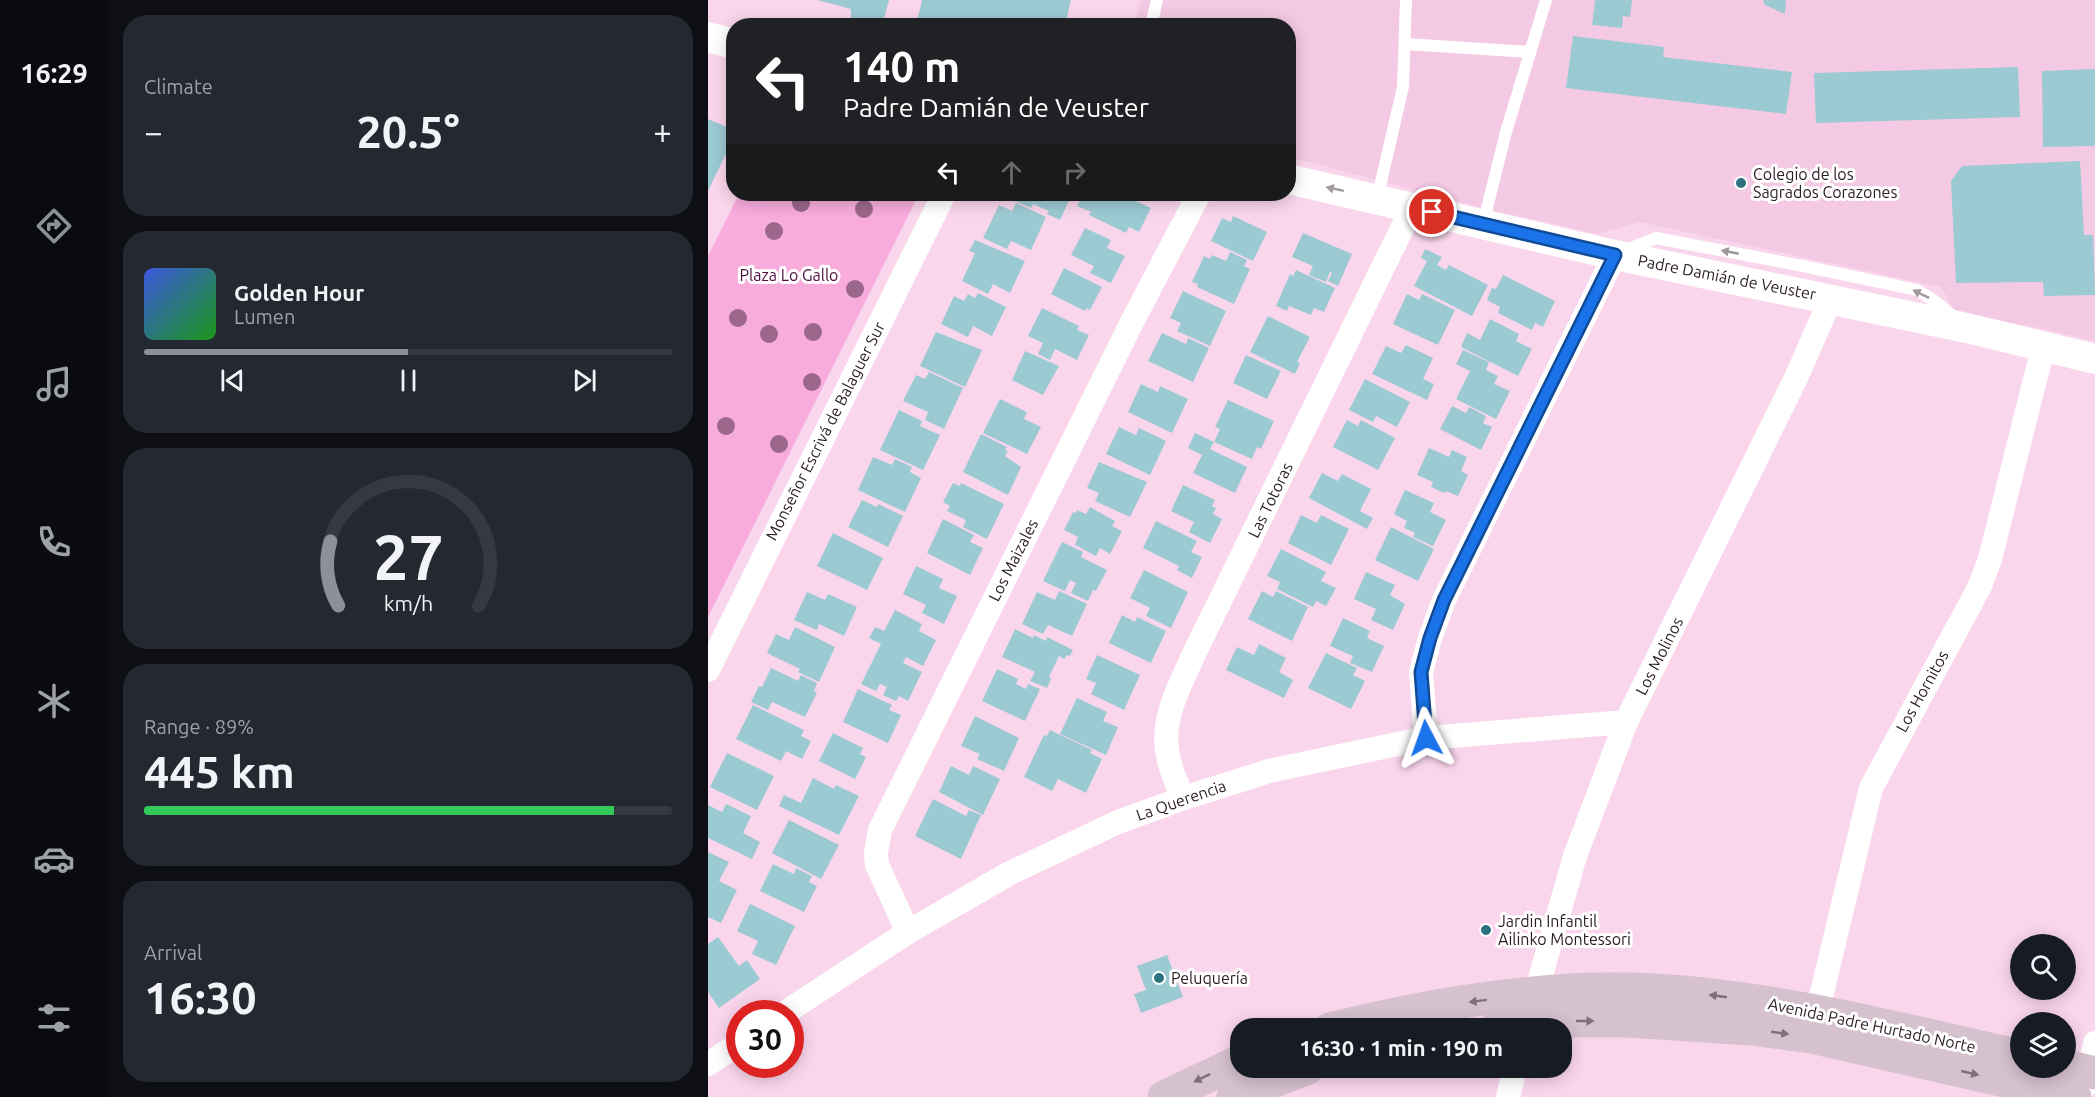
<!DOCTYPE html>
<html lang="en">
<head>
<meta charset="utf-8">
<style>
  body { margin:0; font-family:Ubuntu,sans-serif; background:#242831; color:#f1f3f6; height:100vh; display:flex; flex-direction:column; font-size:22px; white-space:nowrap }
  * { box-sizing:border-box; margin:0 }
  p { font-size:20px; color:#9ea1a6 }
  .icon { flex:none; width:33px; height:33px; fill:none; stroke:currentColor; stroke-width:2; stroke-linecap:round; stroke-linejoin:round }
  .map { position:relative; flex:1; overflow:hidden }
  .side { display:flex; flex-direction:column; gap:15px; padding:15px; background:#0d0f14; width:600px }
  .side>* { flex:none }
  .top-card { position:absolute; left:18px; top:18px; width:570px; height:183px; border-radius:24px; box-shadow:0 3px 15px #0003; background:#202124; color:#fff; overflow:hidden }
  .tools { position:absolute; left:1302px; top:934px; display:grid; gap:12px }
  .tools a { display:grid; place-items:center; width:66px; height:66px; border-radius:50%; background:#171b24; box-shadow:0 3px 15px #0003; font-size:30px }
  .speed { position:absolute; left:18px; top:1000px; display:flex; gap:12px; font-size:30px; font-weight:700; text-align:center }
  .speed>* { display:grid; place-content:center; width:78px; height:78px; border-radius:50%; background:#171b24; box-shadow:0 3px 15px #0003; line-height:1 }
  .speed .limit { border:9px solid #d22; background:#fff; color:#111 }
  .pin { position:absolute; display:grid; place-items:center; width:51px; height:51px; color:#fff; margin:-26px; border:3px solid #fff; border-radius:50%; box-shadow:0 2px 6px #0007 }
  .me { position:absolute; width:66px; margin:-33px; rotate:356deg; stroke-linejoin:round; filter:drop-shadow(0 0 4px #0008) }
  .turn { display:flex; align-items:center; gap:21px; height:126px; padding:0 18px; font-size:27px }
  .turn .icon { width:78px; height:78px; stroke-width:2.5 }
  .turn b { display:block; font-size:42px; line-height:51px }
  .lanes { display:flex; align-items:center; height:57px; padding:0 18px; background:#0003; justify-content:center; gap:30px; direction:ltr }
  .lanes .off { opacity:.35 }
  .big { font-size:45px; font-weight:700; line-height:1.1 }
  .side .tile { flex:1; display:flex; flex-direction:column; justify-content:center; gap:9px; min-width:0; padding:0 21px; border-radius:24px; background:#242831 }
  .side .dial { align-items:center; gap:0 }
  .dial svg { height:156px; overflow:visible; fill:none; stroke:#363941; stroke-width:7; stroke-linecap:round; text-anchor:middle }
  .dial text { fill:#f1f3f6; stroke:none }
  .song { display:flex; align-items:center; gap:18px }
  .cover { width:72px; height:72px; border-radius:9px; background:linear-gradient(135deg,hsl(230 70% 55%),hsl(120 70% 35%)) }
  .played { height:6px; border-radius:3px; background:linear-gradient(90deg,#8c9099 50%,#363941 50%) }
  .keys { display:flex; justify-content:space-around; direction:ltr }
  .heat { display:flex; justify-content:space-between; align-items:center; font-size:33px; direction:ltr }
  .charge { height:9px; border-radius:4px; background:linear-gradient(90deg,#34c759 89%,#363941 0) }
  .trip { position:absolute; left:522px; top:1018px; width:342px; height:60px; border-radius:24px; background:#171b24; box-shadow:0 3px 15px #0003; font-weight:700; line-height:60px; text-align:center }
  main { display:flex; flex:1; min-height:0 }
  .dock { display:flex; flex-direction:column; width:108px; justify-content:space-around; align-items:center; background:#090b0e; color:#9ea1a6 }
  .dock .icon { width:42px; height:42px }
  .dock .on { color:#8c9099 }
  .dock b { font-size:27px; color:#f1f3f6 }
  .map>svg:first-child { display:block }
</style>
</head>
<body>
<main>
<nav class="dock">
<b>16:29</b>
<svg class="icon on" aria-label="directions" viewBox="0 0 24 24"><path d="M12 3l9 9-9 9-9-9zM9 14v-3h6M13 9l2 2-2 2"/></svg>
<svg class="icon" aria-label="music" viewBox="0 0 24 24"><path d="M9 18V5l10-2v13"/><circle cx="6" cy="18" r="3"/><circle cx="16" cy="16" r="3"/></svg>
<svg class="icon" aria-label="phone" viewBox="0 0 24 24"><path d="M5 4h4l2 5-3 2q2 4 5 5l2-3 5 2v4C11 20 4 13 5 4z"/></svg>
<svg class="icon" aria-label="climate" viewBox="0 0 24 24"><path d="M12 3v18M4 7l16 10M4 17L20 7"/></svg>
<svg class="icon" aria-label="car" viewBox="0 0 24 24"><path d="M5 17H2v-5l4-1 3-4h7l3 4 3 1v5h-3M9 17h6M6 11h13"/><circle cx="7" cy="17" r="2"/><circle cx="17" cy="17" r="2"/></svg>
<svg class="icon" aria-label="filters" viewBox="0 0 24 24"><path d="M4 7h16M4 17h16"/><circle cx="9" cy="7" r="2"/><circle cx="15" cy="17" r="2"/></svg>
</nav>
<section class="side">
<div class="tile"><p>Climate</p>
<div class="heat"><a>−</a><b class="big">20.5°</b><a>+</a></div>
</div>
<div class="tile">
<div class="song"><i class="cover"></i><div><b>Golden Hour</b><p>Lumen</p></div></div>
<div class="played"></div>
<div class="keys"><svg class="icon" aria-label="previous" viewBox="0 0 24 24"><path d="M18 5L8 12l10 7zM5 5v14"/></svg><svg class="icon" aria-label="pause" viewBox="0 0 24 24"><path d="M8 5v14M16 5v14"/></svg><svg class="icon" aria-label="next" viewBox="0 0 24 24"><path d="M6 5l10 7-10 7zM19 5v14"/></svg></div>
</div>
<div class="tile dial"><svg viewBox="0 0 100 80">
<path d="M14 69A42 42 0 1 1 86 69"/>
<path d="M14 69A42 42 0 0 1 10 36" stroke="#8c9099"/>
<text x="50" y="56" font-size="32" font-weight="700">27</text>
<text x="50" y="72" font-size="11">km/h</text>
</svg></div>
<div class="tile"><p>Range · 89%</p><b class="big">445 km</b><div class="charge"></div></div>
<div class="tile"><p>Arrival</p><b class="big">16:30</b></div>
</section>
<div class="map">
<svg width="1387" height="1097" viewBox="0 0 1387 1097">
  <rect width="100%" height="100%" fill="#fad6ec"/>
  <path fill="#f4c9e3" d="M433 0H1387V341L1331 328 1248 313 1233 287 932 222 890 234 779 209 581 157 580 26H426Z"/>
  <path fill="#f7acdc" d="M31 194H211L0 617V256Z"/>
  <path fill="#9ccad3" d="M109 0H181L174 26 143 21V9Z
    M214 0H363L357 26H208Z
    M887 0H924L922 17 915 16 914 28 884 25Z
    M1055 0H1078L1077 14 1057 5Z
    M865 36 956 47 955 57 1084 72 1078 114 858 88Z
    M1310 67 1312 117 1108 123 1106 73Z
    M1387 69V146L1335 147 1334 71Z
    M0 119 26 130V137L0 191Z
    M1372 161 1376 235H1385L1387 295 1336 296 1335 282 1248 283 1243 181 1254 166Z
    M292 194H364L352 220 339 214 341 211 325 204 323 208Z
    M375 194H412L443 208 431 232 421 227 418 233 381 215 383 212 369 206Z
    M308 203 338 217 323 250 303 241 299 249 275 238 291 205 304 211Z
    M525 216 559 232 545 261 503 241 514 218 523 222Z
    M377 228 403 240 399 248 417 256 403 283 382 273 386 266 363 255Z
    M595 233 644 254 630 286 620 281 624 273 622 272 618 282 601 275 605 266 584 257Z
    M267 240 317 261 302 293 285 284 280 294 254 281 267 253 261 251Z
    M717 249 734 257 729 265 738 270 741 265 780 285 764 316 706 286 719 261 713 258Z
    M522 252 539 260 536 266 542 269 526 304 489 287 490 284 484 282 496 256 502 259 504 255 518 261Z
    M356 268 394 287 382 310 378 308 377 311 343 294Z
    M588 270 627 288 616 312 606 308 603 315 581 306 579 311 568 306 582 274 585 276Z
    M795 275 847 301 835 327 827 323 824 330 790 313 792 307 779 300 784 288 788 289Z
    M475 291 518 311 502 346 469 331 473 323 462 318Z
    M270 293 298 307 284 336 265 326 260 337 233 324 246 296 256 301 260 294 267 298Z
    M699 294 711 300 714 294 747 310 730 345 685 324Z
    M334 308 371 326 369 330 381 335 369 360 347 349 342 360 330 354 335 343 320 336Z
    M560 316 602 337 589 362 592 363 587 374 542 352Z
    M782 319 811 334 808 341 824 349 810 376 753 347 759 333 772 340Z
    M228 332 274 350 257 387 212 366Z
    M454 333 478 344 480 338 501 348 485 382 440 361Z
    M698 345 725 358 715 379 726 384 719 400 664 374 678 346 693 353Z
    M755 350 781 362 778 370 790 376 786 384 802 391 788 419 748 399 762 371 748 364Z
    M317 351 351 366 335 395 304 380Z
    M538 355 573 371 559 399 525 383Z
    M221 372 255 388 236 429 217 420 220 412 195 401 208 375 217 379Z
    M657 379 702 402 689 427 668 416 665 422 641 410Z
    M433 384 450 392 452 386 480 399 464 433 420 412Z
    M292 399 319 412 316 419 333 427 319 454 275 433Z
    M520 400 566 421 553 449 549 447 544 459 506 442 512 429 507 427Z
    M744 406 758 413 761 407 778 416 775 423 784 427 773 450 732 429Z
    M191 410 214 421 212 426 232 435 215 470 172 450Z
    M639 420 650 426 653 420 687 438 670 470 625 447Z
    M411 427 428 435 431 428 458 441 442 475 398 454Z
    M487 433 506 442 502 449 539 467 527 493 485 473 494 455 480 448Z
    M273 434 299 447 297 450 300 451 297 456 313 467 300 495 255 472Z
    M721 448 741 457 744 450 759 457 753 471 760 475 750 496 738 491 736 493 723 487 725 482 709 475Z
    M165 457 184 465 187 459 204 467 202 472 213 478 197 512 150 490Z
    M391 462 439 482 422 517 387 501 391 493 379 488Z
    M614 473 630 481 634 474 663 489 652 511 665 518 659 529 601 498Z
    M245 483 252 486 253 483 296 504 279 539 255 527 258 520 239 511 242 506 235 502Z
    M475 485 507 500 504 506 508 508 505 514 514 519 502 543 481 532 486 522 463 511Z
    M697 490 726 503 722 512 738 520 725 546 705 537 707 533 696 528 699 521 686 514Z
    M154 500 169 507 170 504 195 516 180 547 140 527Z
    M382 507 407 521 404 526 414 531 402 554 392 548 388 556 367 545 370 537 356 530 365 512 368 513 369 510 378 514Z
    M593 515 609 523 613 515 641 529 623 565 580 543Z
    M235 519 266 535 262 542 275 548 262 575 219 553Z
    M448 521 489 541 483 552 494 557 484 578 469 570 471 566 435 548Z
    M683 527 726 549 710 581 667 560Z
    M125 533 175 558 159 590 109 566Z
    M354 542 375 552 373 557 399 570 388 591 385 590 380 601 363 593 368 583 362 580 357 591 335 581Z
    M573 549 618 572 613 581 628 588 618 606 608 601 605 607 569 589 572 582 559 576Z
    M208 566 235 579 231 588 249 596 236 624 214 613 218 605 195 594Z
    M436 570 480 592 463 628 438 616 442 608 422 598Z
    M658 572 687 585 682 595 697 604 685 630 663 620 668 609 646 599Z
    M351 591 379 604 364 636 340 625 335 634 314 624 329 592 347 600Z
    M554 591 565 597 568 591 600 607 584 641 540 619Z
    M99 592 117 600 120 594 149 607 136 636 111 624 109 630 86 620Z
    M187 610 214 624 211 631 228 640 215 666 198 657 195 663 214 672 200 701 191 696 188 701 175 695 179 687 172 684 168 691 153 684 173 644 161 638 167 627 176 631Z
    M414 615 427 622 429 617 458 631 443 663 401 643Z
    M635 618 662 631 659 638 676 646 664 672 642 663 645 656 622 646Z
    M87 627 127 647 111 682 90 672 92 669 59 653 68 634 81 640Z
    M307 629 325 638 326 635 338 641 339 637 365 650 362 656 359 655 356 659 351 656 341 677 343 679 339 688 322 681 327 672 294 657Z
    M551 644 578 658 571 672 585 680 576 698 518 670 529 647 546 655Z
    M618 653 649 668 645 675 657 681 643 709 600 688Z
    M389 655 432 675 416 710 383 694 388 683 378 679Z
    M63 668 90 681 93 675 109 683 106 691 109 693 97 717 64 702 60 710 43 702 51 686 54 687Z
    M289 669 310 679 308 684 318 689 320 684 332 689 317 721 274 701Z
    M150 689 184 705 181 710 193 715 180 743 135 722Z
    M369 698 399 712 395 721 410 727 398 755 352 734Z
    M45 705 96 730 93 736 103 741 94 759 78 751 73 761 28 739Z
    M267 716 311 738 296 771 269 759 272 754 253 746Z
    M342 730 384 750 382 753 394 759 378 793 350 779 344 791 316 777 336 735 339 736Z
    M125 733 155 748 152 754 158 757 147 779 111 761Z
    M19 753 66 776 49 810 2 787Z
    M243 766 261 775 265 766 292 779 275 815 231 792Z
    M105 778 126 789 128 785 151 796 131 835 71 806 76 795 93 803Z
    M225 799 258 816 261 810 273 815 253 859 207 836Z
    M18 804 43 816 35 833 52 842 44 859 0 838V805L14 812Z
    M81 820 131 845 113 879 64 853Z
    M0 852 21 862 11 881 29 890 13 923 0 917Z
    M65 864 86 874 88 868 104 876 101 882 109 886 96 912 52 891Z
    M42 904 87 926 68 965 44 954 50 941 29 931Z
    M10 937 31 966 39 960 52 979 11 1008 0 992V944Z
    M459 955 475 997 433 1013 426 994 438 990 429 966Z"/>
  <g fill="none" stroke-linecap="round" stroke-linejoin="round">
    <path stroke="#fff" stroke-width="12" d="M443 26 449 0
      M697 44 822 52
      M669 199 695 87 698 0
      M775 224 798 132 838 0
      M918 250 948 238 1095 266 1209 290 1228 302 1247 318"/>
    <path stroke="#fff" stroke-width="24" d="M0 670 236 194
      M718 738 713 672 722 638 736 600 907 255
      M476 798C444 739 460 711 485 656L704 208
      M200 932 169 865 168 853 172 830 424 322 491 194
      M824 1007 867 856 918 722 1088 378 1123 298
      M75 1014 200 932 302 873 410 822 476 798 561 771 718 738 918 722
      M1106 1026 1163 788 1272 586 1282 559 1335 348
      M0 1064 32 1043
      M1377 1086 1387 1043
      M800 1097 807 1068"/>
    <path stroke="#fff" stroke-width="30" d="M0 37 26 44
      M580 179 907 255 1259 328 1387 359"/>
    <path stroke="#d6c1ce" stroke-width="33" d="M622 1029C718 1005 824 987 923 989 1055 993 1184 1027 1312 1056
      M787 1029 865 1021H919L1044 1029 1103 1037 1367 1097
      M1358 1066 1387 1073
      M456 1097 532 1061
      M525 1097 600 1068"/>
  </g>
  <g fill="#9b678b">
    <circle cx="93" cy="203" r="9"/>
    <circle cx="156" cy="209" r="9"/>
    <circle cx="66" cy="231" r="9"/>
    <circle cx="147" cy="289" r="9"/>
    <circle cx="30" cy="318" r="9"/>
    <circle cx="105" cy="332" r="9"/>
    <circle cx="61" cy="334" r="9"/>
    <circle cx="104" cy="382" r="9"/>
    <circle cx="18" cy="426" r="9"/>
    <circle cx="71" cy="444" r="9"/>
  </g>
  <defs><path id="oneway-solid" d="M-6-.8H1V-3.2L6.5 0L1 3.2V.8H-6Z" transform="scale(1.5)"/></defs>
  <g fill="#9f999d">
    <use href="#oneway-solid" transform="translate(627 189) rotate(-168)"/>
    <use href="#oneway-solid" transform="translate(1022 252) rotate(-169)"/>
    <use href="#oneway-solid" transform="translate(1213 294) rotate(-154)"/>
  </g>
  <g fill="#806f7a">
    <use href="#oneway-solid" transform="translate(1010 996) rotate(-172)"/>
    <use href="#oneway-solid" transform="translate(770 1001) rotate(173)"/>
    <use href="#oneway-solid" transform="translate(877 1021)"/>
    <use href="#oneway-solid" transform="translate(1072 1033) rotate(8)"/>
    <use href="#oneway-solid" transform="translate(1262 1073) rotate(13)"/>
    <use href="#oneway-solid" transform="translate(494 1078) rotate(154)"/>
  </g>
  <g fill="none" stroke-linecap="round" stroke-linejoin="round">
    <g stroke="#114b97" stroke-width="15">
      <path id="route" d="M718 738 713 672 722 638 736 600 907 255 724 212"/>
    </g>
    <use href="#route" stroke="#1a73e8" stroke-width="10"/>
  </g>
  <g fill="#2c727f" stroke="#fff" stroke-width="2">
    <circle cx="1033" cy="183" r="6"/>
    <circle cx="778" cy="930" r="6"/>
    <circle cx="451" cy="978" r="6"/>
  </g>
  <g text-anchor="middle" stroke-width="6" stroke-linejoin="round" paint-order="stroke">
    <g font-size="16" fill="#2a1d25" stroke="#fff" text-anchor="start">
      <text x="1045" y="180">Colegio de los<tspan x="1045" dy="18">Sagrados Corazones</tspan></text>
      <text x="790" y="927">Jardin Infantil<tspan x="790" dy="18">Ailinko Montessori</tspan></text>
      <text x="463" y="984">Peluquería</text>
    </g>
    <g font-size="16" fill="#4d0d3c" stroke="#fff">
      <text x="81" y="281">Plaza Lo Gallo</text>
    </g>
    <g font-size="16" fill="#2a1d25" stroke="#fff">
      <text transform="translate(1019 277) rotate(11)" y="6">Padre Damián de Veuster</text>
      <text transform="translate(117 431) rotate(-63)" y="6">Monseñor Escrivá de Balaguer Sur</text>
      <text transform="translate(562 500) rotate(-64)" y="6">Las Totoras</text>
      <text transform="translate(305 560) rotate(-63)" y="6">Los Maizales</text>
      <text transform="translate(951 656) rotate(-63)" y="6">Los Molinos</text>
      <text transform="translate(1214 691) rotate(-61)" y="6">Los Hornitos</text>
      <text transform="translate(473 800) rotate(-19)" y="6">La Querencia</text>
      <text transform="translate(1164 1025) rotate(12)" y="6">Avenida Padre Hurtado Norte</text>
    </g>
  </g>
</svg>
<div class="tools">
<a><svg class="icon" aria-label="search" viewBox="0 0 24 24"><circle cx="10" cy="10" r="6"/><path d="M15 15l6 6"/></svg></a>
<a><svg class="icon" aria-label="layers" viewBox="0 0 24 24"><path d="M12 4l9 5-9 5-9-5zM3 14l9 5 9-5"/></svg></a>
</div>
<div class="speed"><div class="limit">30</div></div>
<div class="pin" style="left:724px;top:212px;background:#d93025"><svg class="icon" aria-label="arrive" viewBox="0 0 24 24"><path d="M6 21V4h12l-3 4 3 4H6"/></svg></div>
<svg class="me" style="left:718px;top:738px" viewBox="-20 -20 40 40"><path d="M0-17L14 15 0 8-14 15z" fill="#1a73e8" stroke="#fff" stroke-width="4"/></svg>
<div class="trip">16:30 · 1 min · 190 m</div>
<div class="top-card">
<div class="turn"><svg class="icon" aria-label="left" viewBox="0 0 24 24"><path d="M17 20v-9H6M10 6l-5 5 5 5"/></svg><div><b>140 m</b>Padre Damián de Veuster</div></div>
<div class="lanes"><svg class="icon" aria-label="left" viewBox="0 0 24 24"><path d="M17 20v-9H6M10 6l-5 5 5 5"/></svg><svg class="icon off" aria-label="ahead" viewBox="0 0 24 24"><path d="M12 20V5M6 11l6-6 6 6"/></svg><svg class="icon off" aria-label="right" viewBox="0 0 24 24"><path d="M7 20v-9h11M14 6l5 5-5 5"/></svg></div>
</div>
</div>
</main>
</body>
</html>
